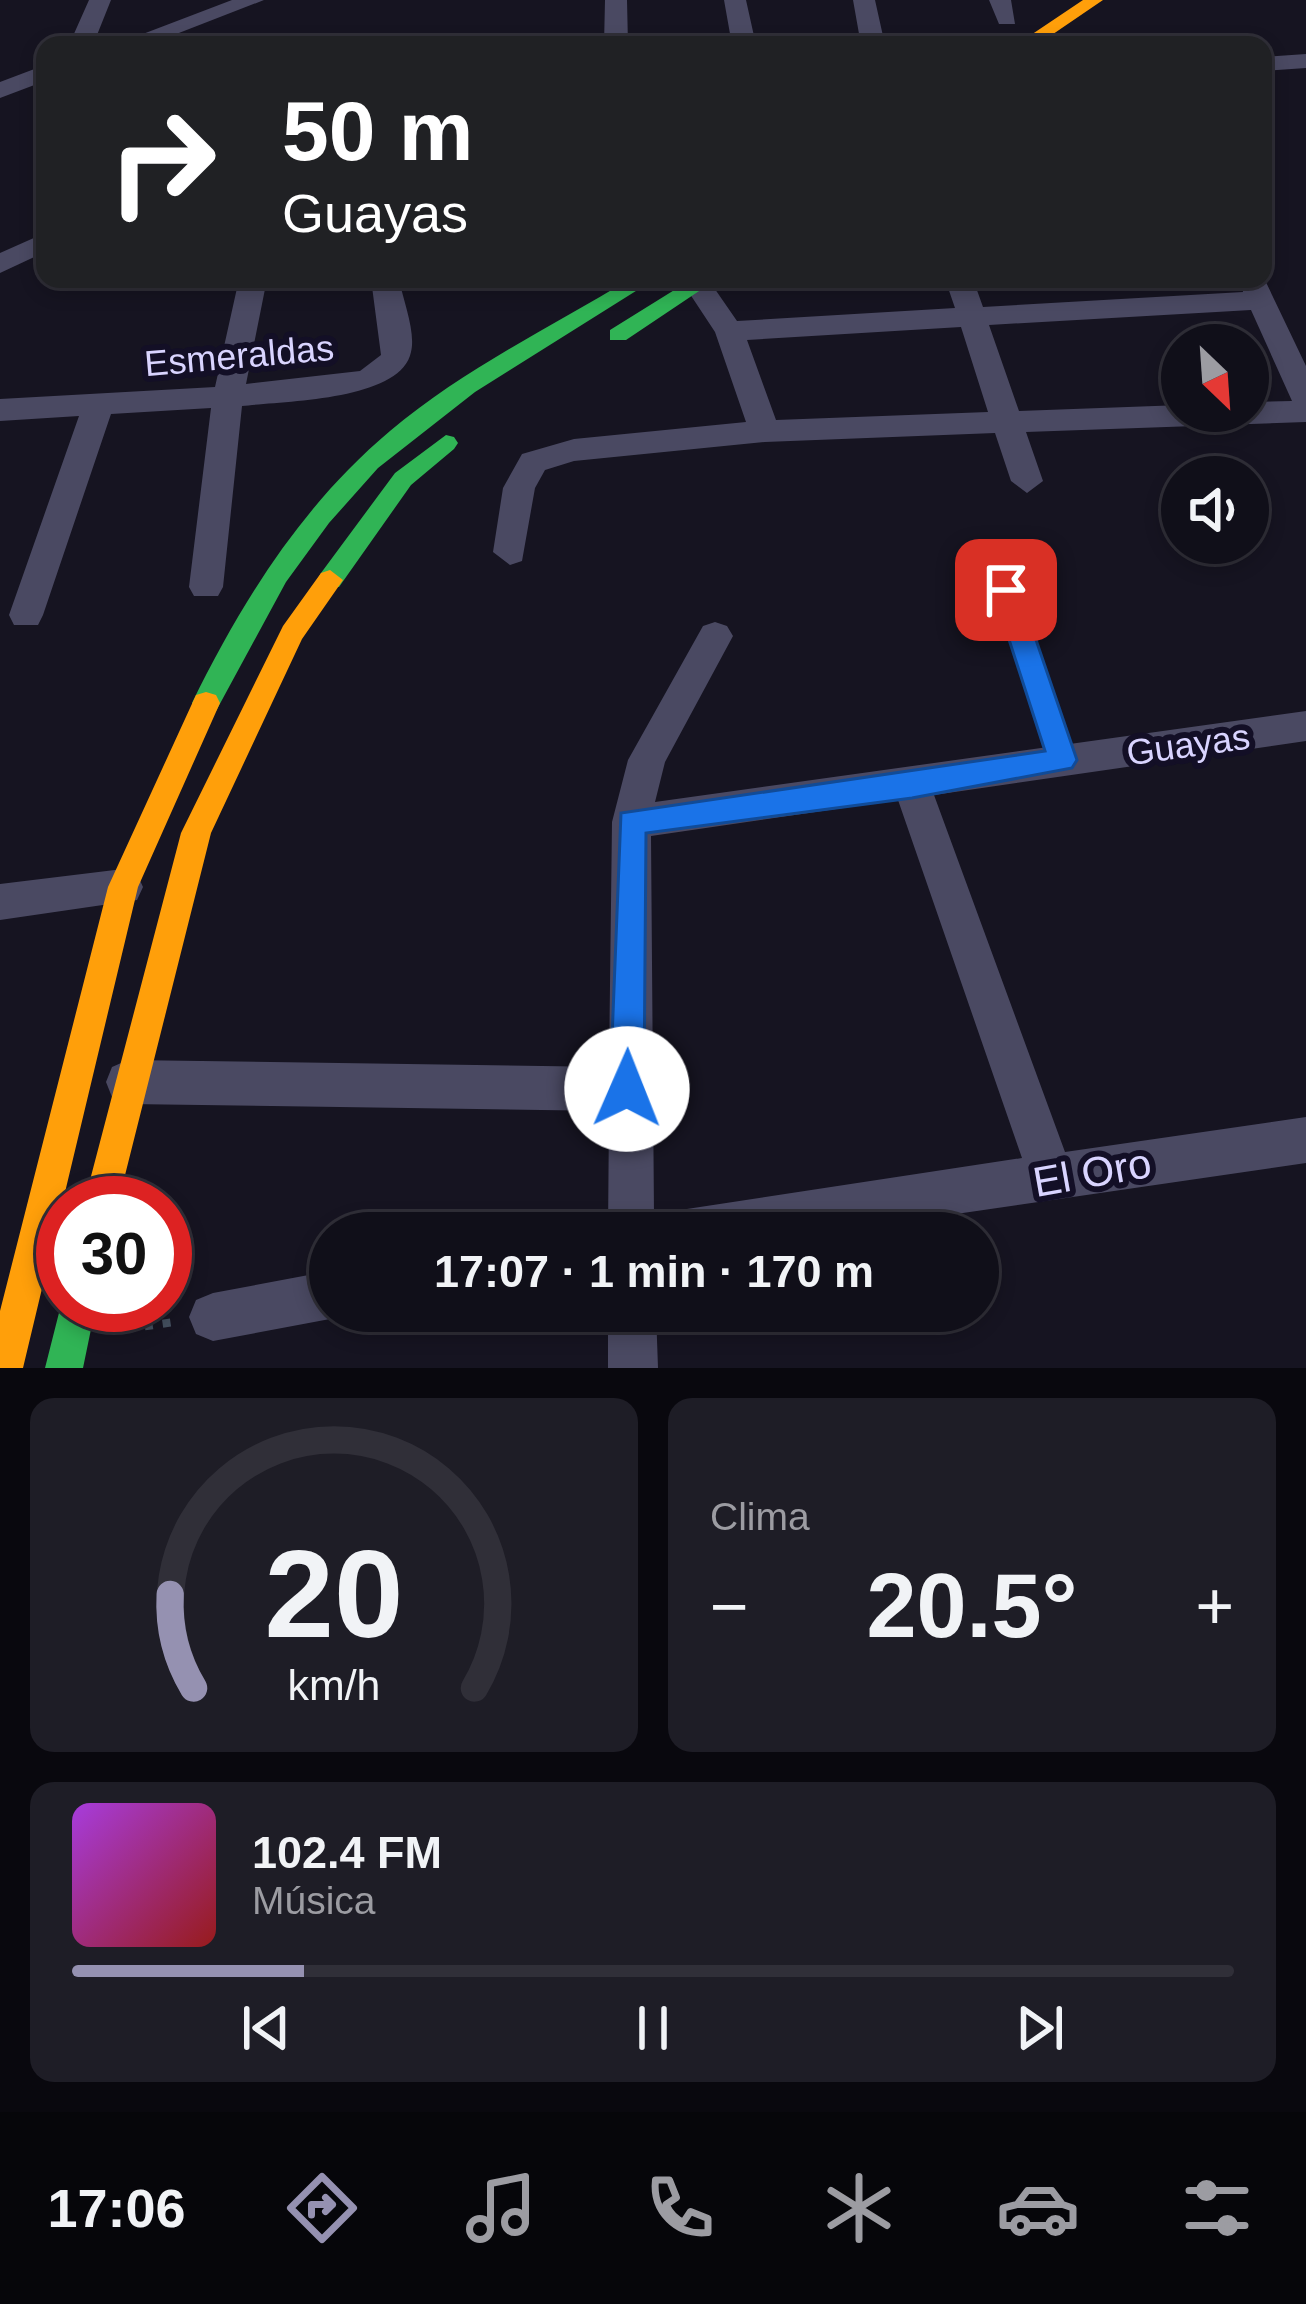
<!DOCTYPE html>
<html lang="es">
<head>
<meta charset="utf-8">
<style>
  body { margin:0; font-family:Helvetica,sans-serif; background:#1e1d26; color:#f1f3f6; height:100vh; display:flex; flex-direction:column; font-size:45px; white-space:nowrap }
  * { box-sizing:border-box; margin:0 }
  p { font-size:39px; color:#9c9ca2 }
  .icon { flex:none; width:66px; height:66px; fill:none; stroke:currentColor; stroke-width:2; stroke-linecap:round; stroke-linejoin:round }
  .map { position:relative; height:1368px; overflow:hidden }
  .details { display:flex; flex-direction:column; gap:30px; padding:30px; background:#09080e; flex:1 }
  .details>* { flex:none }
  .banner { position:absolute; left:36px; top:36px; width:1236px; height:252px; border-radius:24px; box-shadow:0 6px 18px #0003,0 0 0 3px #302f38; background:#202124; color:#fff; overflow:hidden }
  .needle { width:78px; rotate:155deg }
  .buttons { position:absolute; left:1161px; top:324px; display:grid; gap:24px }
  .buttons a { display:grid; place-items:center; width:108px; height:108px; border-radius:50%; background:#100f19; box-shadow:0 6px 18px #0003,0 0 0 3px #302f38; font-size:60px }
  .speed { position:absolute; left:36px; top:1176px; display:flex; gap:24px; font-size:60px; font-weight:700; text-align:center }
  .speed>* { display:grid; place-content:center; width:156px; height:156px; border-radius:50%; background:#100f19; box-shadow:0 6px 18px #0003,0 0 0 3px #302f38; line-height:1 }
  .speed .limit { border:18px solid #d22; background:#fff; color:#111 }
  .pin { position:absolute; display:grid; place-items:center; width:102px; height:102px; color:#fff; margin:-51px; border-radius:24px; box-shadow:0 6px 18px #0006 }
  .me { position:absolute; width:132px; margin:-66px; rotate:1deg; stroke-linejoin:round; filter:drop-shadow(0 0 9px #0008) }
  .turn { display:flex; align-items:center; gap:42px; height:252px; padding:0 48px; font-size:54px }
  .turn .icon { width:156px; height:156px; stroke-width:2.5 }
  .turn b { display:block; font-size:84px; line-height:102px }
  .big { font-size:90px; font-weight:700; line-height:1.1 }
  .details .widget { flex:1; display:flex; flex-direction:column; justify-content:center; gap:18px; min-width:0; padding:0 42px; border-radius:24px; background:#1e1d26 }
  .details .dial { align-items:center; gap:0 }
  .dial svg { height:312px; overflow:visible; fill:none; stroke:#302f38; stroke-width:7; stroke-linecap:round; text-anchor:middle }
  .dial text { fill:#f1f3f6; stroke:none }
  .song { display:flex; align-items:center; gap:36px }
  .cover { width:144px; height:144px; border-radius:18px; background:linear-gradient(135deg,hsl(280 70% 55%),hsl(0 70% 35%)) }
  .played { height:12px; border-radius:6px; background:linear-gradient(90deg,#9591b1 20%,#302f38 20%) }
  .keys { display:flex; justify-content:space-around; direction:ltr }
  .heat { display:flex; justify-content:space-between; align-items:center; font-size:66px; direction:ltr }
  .details .tiles { flex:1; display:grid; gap:30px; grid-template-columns:1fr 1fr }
  .widget:last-child { grid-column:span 2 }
  .trip { position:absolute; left:309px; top:1212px; width:690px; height:120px; border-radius:60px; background:#100f19; box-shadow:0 6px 18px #0003,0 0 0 3px #302f38; font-weight:700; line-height:120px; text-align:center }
  .tabs { display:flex; height:192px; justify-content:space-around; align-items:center; background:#06060a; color:#9c9ca2 }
  .tabs .icon { width:84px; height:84px }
  .tabs .active { color:#9591b1 }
  .tabs b { font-size:54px; color:#f1f3f6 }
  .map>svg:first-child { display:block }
</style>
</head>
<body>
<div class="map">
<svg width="1306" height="1368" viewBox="0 0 1306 1368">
  <rect width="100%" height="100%" fill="#161421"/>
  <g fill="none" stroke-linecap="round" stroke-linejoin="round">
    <path stroke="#44505f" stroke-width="8" stroke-dasharray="8 10" stroke-linecap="butt" d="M127 1329 174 1322"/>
    <path fill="#4a4962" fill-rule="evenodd" d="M1006 583 1015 590 1071 760 1069 766 1062 768 1055 766 1053 760 997 590Z"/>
    <path fill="#4a4962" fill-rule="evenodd" d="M89 0H111L93 45H69Z
      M232 0H264L148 45H114Z
      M605 0H627L628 45H604Z
      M724 0H746L756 45H732Z
      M853 0H875L885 45H861Z
      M989 0H1011L1015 24H999Z
      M1306 54V68L1263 71V57Z
      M45 65V81L0 98V82Z
      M45 233V252L0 273V253Z
      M1263 276 1306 366V422L1026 432 1043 481 1027 493 1011 481 995 433 765 442 574 461 545 470 535 488 522 561 510 565 493 552 503 488 522 454 574 439 746 422 715 332 684 285 688 279H708L737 321 955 308 945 279H973L983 307 1243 292 1241 279ZM1251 310 1292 401 1248 402V411H1182V405L1019 411 989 325ZM961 327 988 412 776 420 747 340Z
      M239 279H267L246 384 360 371 381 355 371 279H399C403 300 416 332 411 352 401 401 283 401 242 406L223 587 218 596H194L189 587 211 408 111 414 43 615 38 625H14L9 615 79 416 0 421V399L215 387Z
      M715 622 727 626 733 636 665 762 655 802 1306 711V741L934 795 1065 1152 1306 1117V1163L825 1233H608L609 1111 128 1104 112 1097 106 1082 112 1067 128 1060 609 1067 612 822 628 760 703 626ZM898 800 1022 1158 654 1214 651 836Z
      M123 869 137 874 143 887 137 900 0 920V884Z
      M330 1271V1311H347L330 1319 213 1341 196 1334 189 1317 196 1300 213 1293Z
      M608 1311H656L658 1368H608Z"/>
    <path fill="#30b455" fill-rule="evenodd" d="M630 279H655L475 392 378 468 329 523 286 582 216 711H196L192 703C242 601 302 505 390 431 462 370 549 328 630 279Z
      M692 279H717L626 340H610V330Z
      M446 435 454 437 458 443 454 449 411 485 339 587H321L317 580 321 573 395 473Z
      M63 1297V1305H96L83 1368H45Z"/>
    <path fill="#ff9f0a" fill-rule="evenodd" d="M1083 0H1103L1037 45H1016Z
      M330 570 343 580 302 639 211 833 118 1203H84L181 833 283 626 321 573Z
      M206 692 216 695 220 703 138 887 23 1368H0V1311L108 887 196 695Z"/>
  </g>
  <path fill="#1a73e8" stroke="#114b97" stroke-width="3" d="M1006 579 1019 590 1077 760 1072 768 912 798 646 833 644 1089 639 1101 627 1106 615 1101 610 1089 621 813 1045 751 993 590Z"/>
  <g text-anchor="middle" stroke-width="12" stroke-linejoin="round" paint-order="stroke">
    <g font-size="36" fill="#d9d4ff" stroke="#130f26">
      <text transform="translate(239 355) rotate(-5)" y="13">Esmeraldas</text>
      <text transform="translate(1188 744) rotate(-8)" y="13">Guayas</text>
    </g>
    <g font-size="42" fill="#d9d4ff" stroke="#130f26">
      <text transform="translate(1092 1172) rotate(-10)" y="15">El Oro</text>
    </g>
  </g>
</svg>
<div class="buttons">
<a><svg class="needle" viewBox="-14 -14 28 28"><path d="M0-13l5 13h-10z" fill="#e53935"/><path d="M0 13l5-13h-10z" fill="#9c9ca2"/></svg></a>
<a><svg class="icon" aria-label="sound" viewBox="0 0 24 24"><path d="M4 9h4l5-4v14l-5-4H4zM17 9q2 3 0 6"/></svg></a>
</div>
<div class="speed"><div class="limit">30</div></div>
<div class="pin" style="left:1006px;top:590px;background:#d93025"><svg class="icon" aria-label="arrive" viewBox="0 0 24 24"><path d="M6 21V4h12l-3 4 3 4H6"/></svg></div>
<svg class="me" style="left:627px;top:1089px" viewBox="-20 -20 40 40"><circle r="19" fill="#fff"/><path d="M0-13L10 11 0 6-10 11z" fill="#1a73e8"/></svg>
<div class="trip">17:07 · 1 min · 170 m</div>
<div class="banner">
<div class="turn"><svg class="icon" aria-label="right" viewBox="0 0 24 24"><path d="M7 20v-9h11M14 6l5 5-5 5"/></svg><div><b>50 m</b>Guayas</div></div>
</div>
</div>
<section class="details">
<div class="tiles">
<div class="widget dial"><svg viewBox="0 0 100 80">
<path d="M14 69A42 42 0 1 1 86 69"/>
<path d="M14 69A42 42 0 0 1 8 45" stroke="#9591b1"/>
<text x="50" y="56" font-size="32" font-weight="700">20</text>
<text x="50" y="72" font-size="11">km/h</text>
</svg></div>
<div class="widget"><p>Clima</p>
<div class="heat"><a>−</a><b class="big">20.5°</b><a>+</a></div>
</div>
<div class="widget">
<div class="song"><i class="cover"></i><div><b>102.4 FM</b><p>Música</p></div></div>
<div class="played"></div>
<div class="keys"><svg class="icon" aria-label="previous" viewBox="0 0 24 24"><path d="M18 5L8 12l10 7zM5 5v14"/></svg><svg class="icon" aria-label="pause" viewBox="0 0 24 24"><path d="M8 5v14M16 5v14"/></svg><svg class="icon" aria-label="next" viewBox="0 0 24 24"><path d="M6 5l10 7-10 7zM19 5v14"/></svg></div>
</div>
</div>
</section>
<nav class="tabs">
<b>17:06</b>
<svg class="icon active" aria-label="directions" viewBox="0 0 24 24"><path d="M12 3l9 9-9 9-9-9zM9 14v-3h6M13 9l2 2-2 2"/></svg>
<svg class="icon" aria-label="music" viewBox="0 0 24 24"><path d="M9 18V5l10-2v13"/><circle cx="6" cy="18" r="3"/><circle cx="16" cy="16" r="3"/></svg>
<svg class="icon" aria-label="phone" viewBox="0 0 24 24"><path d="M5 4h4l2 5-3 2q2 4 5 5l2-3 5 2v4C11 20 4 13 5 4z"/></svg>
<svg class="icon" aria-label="climate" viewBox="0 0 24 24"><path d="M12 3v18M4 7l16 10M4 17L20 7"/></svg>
<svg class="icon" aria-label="car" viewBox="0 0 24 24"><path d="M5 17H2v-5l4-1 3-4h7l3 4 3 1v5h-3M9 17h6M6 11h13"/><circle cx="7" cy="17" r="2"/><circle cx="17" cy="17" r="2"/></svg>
<svg class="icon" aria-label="filters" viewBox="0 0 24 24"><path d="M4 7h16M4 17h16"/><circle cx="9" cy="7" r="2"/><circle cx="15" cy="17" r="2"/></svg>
</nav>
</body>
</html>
